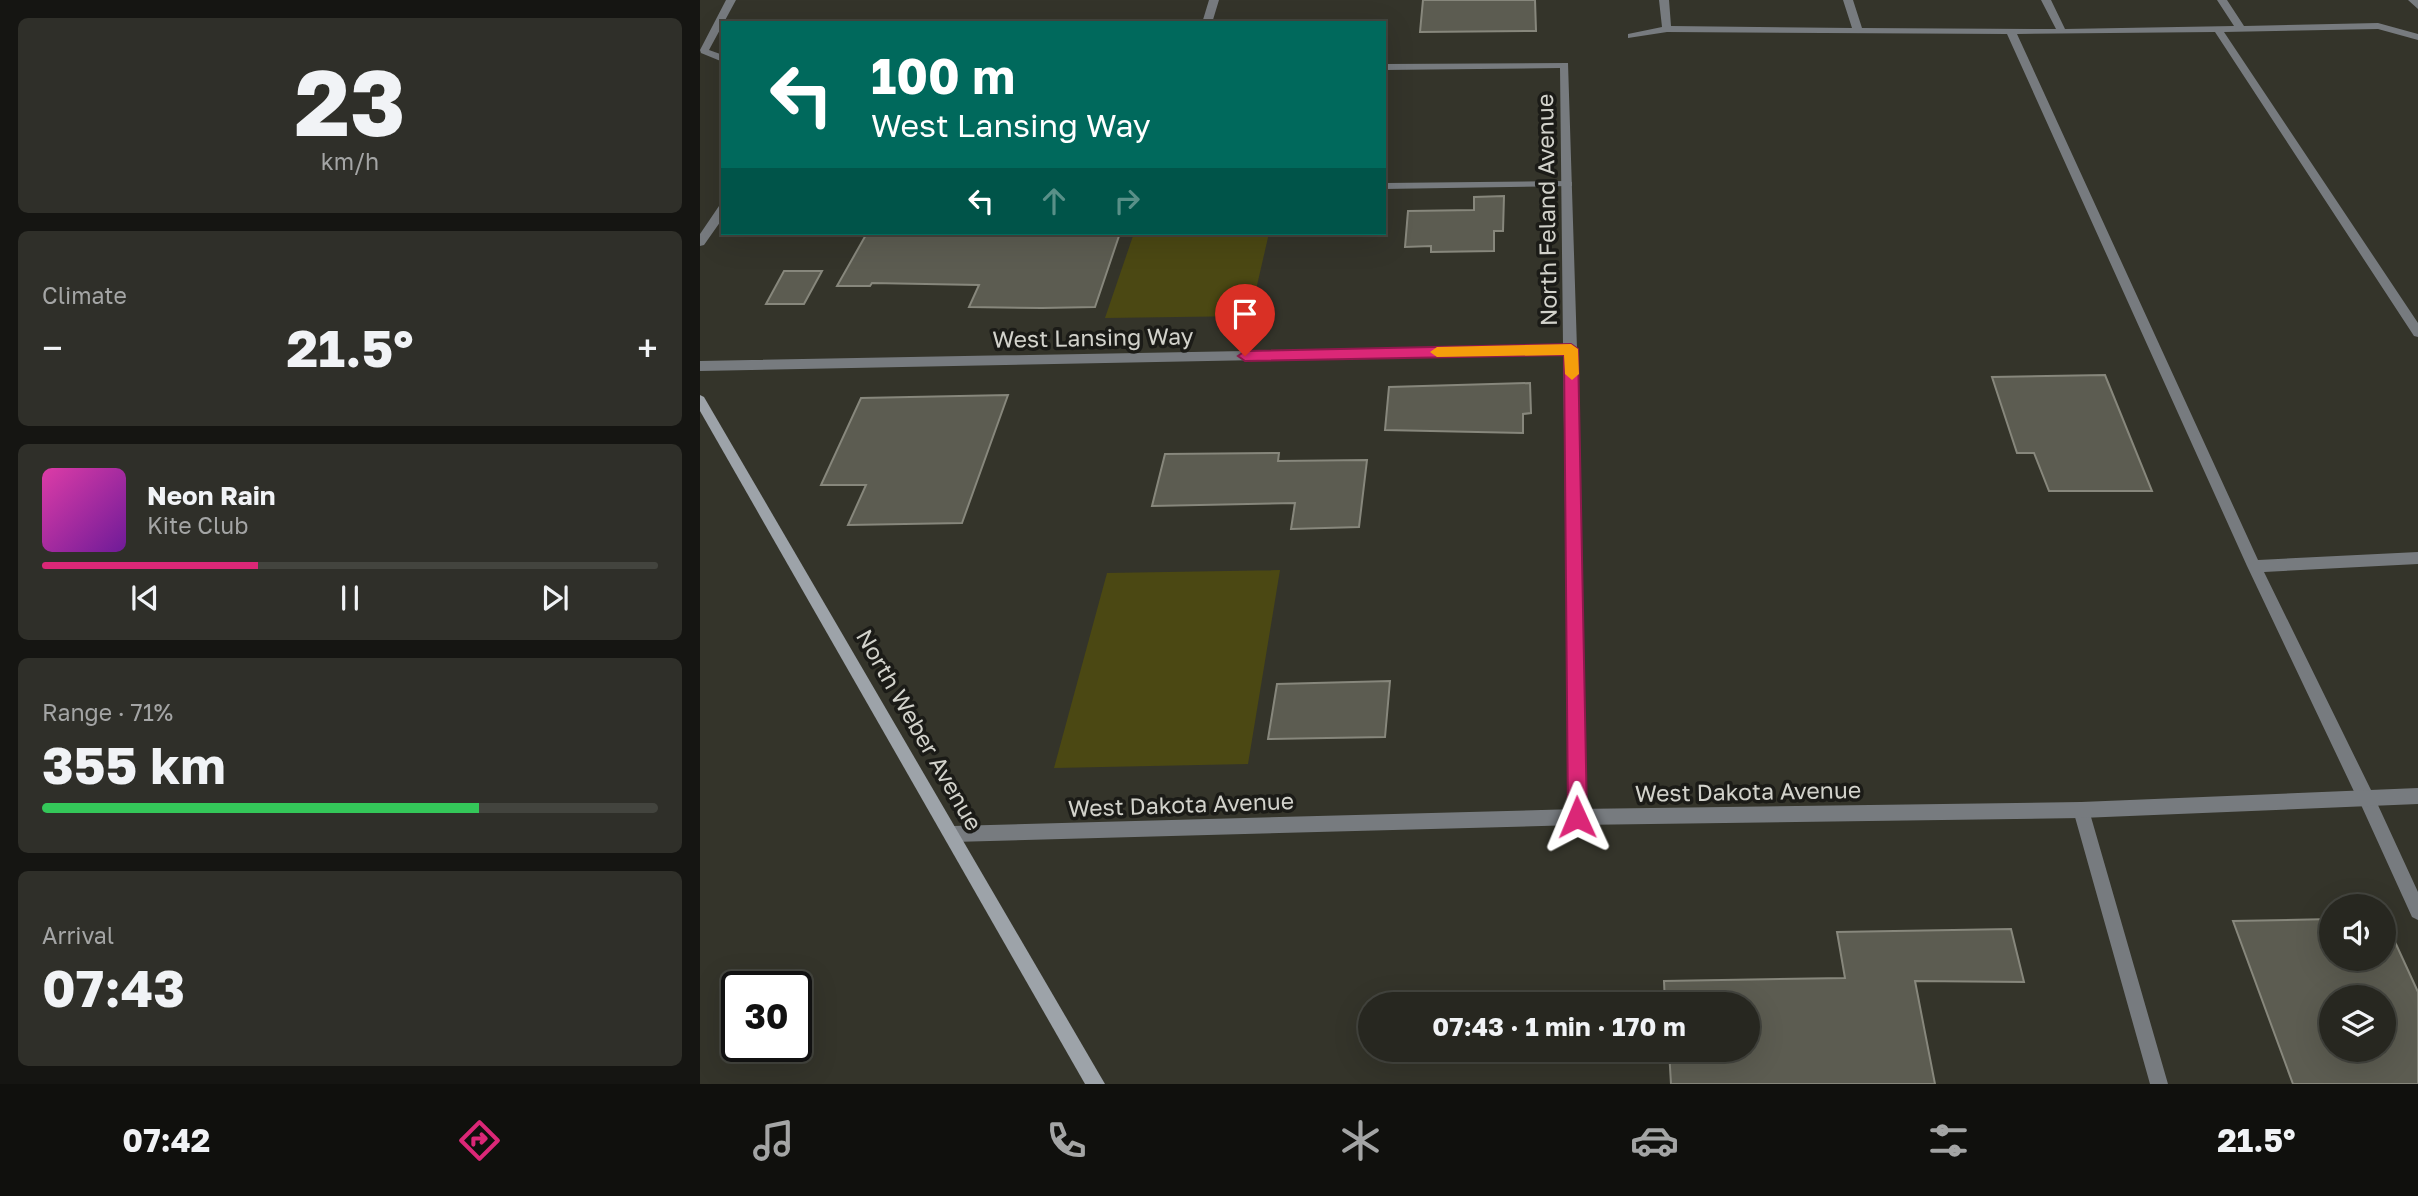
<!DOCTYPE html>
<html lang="en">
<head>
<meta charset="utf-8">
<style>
  body { margin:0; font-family:"Golos Text",sans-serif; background:#2f2f29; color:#f1f3f6; height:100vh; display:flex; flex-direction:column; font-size:26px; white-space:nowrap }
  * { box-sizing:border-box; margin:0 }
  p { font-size:23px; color:#a4a5a5 }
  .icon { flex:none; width:38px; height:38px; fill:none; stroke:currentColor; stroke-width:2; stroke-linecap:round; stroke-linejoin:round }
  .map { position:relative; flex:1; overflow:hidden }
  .side { display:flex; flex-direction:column; gap:18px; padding:18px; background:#151512; width:700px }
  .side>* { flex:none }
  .banner { position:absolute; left:21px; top:21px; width:665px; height:214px; border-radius:0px; box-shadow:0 7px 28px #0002,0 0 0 2px #43443e; background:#00695c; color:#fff; overflow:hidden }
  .controls { position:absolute; left:1619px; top:894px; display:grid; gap:14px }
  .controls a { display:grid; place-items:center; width:77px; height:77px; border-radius:50%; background:#272720; box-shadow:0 7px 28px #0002,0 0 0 2px #43443e; font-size:35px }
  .speed { position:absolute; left:21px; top:971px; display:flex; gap:14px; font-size:35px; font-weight:700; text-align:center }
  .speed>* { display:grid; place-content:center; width:91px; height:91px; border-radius:50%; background:#272720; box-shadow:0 7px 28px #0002,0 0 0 2px #43443e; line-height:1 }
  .speed .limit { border:4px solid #111; border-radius:10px; background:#fff; color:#111 }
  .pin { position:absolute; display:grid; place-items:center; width:60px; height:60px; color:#fff; margin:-72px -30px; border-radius:50% 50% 50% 0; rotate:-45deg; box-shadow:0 0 7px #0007 }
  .pin .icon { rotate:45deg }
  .me { position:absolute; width:77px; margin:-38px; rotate:359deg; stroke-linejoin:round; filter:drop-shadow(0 0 5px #0008) }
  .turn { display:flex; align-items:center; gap:24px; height:147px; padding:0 35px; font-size:32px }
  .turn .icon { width:91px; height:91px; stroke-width:2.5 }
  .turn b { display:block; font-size:49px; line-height:60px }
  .lanes { display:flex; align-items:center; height:66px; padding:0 35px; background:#0003; justify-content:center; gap:35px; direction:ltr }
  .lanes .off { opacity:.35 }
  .big { font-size:52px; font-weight:700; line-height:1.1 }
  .side .tile { flex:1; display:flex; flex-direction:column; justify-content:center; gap:10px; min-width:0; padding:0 24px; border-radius:10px; background:#2f2f29 }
  .side .dial { align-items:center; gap:0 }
  .dial b { font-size:91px; line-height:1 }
  .song { display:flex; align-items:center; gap:21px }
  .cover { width:84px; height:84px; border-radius:10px; background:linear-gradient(135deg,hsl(320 70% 55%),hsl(280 70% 35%)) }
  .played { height:7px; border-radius:4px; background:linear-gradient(90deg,#db2777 35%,#43443e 35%) }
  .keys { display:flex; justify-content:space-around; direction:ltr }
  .heat { display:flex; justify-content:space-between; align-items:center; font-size:38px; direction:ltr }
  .charge { height:10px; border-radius:5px; background:linear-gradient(90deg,#34c759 71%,#43443e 0) }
  .trip { position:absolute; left:658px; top:992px; width:402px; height:70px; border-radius:35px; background:#272720; box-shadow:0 7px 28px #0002,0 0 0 2px #43443e; font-weight:700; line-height:70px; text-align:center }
  .menu { display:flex; height:112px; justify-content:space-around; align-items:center; background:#10100d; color:#a4a5a5 }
  .menu .icon { width:49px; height:49px }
  .menu .on { color:#db2777 }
  .menu b { font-size:32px; color:#f1f3f6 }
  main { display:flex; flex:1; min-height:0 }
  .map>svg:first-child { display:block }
</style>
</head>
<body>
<main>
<section class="side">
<div class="tile dial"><b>23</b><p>km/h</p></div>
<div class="tile"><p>Climate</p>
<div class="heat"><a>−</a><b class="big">21.5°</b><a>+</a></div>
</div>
<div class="tile">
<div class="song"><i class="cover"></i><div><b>Neon Rain</b><p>Kite Club</p></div></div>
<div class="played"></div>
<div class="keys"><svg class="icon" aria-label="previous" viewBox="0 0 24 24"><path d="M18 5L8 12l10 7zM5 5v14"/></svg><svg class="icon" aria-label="pause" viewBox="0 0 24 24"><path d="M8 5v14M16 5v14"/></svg><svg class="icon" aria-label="next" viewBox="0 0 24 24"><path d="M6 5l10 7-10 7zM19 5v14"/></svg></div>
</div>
<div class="tile"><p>Range · 71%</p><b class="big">355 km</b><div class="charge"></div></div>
<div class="tile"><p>Arrival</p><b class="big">07:43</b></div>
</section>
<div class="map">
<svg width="1718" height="1084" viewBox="0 0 1718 1084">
  <rect width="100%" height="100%" fill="#34342a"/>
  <path fill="#4b4813" d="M434 233H569L550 316 405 318Z
    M580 570 548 764 354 768 407 573Z"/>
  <path fill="#5c5c51" stroke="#87877c" stroke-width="2" fill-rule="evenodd" d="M723 0H835L836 31 720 32Z
    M804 196 803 231H794V251L731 252V246L705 247 708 211 774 210V197Z
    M167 233H420L395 307 342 308 269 307 279 285 172 283 170 286H137Z
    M84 271H122L104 304H66Z
    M1405 375 1452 491H1349L1334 453H1317L1292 377Z
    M830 383 831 413 823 414V433L685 430 689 387Z
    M308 395 262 523 148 525 166 485H121L161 398Z
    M579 453 578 461 667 460 659 527 591 529 595 503 452 506 465 454Z
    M690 681 685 737 568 739 577 684Z
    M1684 918 1718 992V1084H1593L1533 921 1631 919V959H1684ZM1631 998H1684V1050H1631Z
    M1311 929 1324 982 1215 981 1235 1084H971L969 1050H1048V1004H965L964 981 1145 978 1137 932Z"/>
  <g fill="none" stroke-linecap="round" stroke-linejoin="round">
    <path fill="#777b7f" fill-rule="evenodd" d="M26 0H36L9 50 23 55V62L1 53 0 50Z
      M868 181 872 182V186L684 189V183Z
      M1665 788 1671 790 1718 892V920L1712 917 1657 796 1659 790Z
      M1381 802 1387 804 1389 810 1468 1084H1450L1373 810 1375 804Z"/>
    <path fill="#777b7f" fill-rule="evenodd" d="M509 0H519L512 23H502Z
      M959 0H969L971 26 1152 28 1143 0H1153L1162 28 1356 29 1341 0H1351L1365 29 1534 26 1517 0H1527L1544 26 1678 23 1718 34V40L1678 29 1524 32 1718 323V337L1714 336 1515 32 1317 34 1558 560 1718 552V564L1564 572 1671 790 1673 796 1671 802 1665 804 1659 802 1547 566 1307 34 967 32 928 38V34L962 27Z
      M1708 0H1718V9Z
      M868 63 877 349 885 817 883 823 877 825 871 823 869 817 863 354 0 371V361L863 345 860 68 684 70V64Z
      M23 205V218L4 245 0 246V234L19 206Z"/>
    <path fill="#777b7f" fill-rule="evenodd" d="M1718 788V804L1381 818 877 825 253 842 247 840 245 834 247 828 253 826 877 809 1381 802Z"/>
    <path fill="#9da3a9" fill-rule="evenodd" d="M0 395 4 397 405 1084H385L0 411Z"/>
  </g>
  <path fill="#db2777" stroke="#8e194d" stroke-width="2" d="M871 344 878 349 887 817 884 823 877 826 871 823 868 817 864 355 545 361 538 356 545 351Z"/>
  <path fill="#f59e0b" d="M871 344 878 349 879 374 872 380 865 374 864 355 737 357 730 352 737 347Z"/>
  <g text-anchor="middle" stroke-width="7" stroke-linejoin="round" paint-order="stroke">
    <g font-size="23" fill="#d2d2cb" stroke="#1b1b17">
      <text transform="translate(847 210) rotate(-91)" y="8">North Feland Avenue</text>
      <text transform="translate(393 338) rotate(-1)" y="8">West Lansing Way</text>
      <text transform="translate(219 730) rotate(60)" y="8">North Weber Avenue</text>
      <text transform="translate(1048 792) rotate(-1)" y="8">West Dakota Avenue</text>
      <text transform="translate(481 805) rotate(-2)" y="8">West Dakota Avenue</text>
    </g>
  </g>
</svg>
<div class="controls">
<a><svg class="icon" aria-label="sound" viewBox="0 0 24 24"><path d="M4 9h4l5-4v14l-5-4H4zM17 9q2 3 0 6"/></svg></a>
<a><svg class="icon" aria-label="layers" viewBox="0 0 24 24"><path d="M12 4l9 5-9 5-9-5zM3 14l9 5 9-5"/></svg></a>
</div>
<div class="speed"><div class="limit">30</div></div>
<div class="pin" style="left:545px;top:356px;background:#d93025"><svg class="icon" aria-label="arrive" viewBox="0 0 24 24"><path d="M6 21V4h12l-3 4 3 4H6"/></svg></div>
<svg class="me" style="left:877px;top:817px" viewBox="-20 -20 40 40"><path d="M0-17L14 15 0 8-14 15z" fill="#db2777" stroke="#fff" stroke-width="4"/></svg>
<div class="trip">07:43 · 1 min · 170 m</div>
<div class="banner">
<div class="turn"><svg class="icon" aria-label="left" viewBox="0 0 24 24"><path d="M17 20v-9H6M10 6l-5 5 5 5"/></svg><div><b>100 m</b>West Lansing Way</div></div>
<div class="lanes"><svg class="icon" aria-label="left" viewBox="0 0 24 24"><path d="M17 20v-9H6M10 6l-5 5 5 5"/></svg><svg class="icon off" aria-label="ahead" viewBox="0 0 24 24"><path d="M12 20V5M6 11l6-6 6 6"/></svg><svg class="icon off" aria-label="right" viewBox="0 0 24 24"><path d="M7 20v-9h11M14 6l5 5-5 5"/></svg></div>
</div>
</div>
</main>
<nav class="menu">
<b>07:42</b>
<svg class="icon on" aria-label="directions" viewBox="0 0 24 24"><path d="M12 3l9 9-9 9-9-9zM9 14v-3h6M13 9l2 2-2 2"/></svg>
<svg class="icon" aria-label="music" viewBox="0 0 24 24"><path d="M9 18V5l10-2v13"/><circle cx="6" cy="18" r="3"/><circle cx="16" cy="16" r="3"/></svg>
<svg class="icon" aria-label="phone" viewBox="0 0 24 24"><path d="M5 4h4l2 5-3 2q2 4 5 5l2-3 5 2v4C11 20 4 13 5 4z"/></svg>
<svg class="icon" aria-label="climate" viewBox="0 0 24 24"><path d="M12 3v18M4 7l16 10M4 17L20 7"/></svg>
<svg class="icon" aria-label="car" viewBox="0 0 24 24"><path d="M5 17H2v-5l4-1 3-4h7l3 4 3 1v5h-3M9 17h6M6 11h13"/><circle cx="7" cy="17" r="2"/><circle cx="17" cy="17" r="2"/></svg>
<svg class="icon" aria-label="filters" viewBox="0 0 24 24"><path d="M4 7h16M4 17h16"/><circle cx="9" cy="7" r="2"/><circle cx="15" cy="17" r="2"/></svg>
<b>21.5°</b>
</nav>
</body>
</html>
